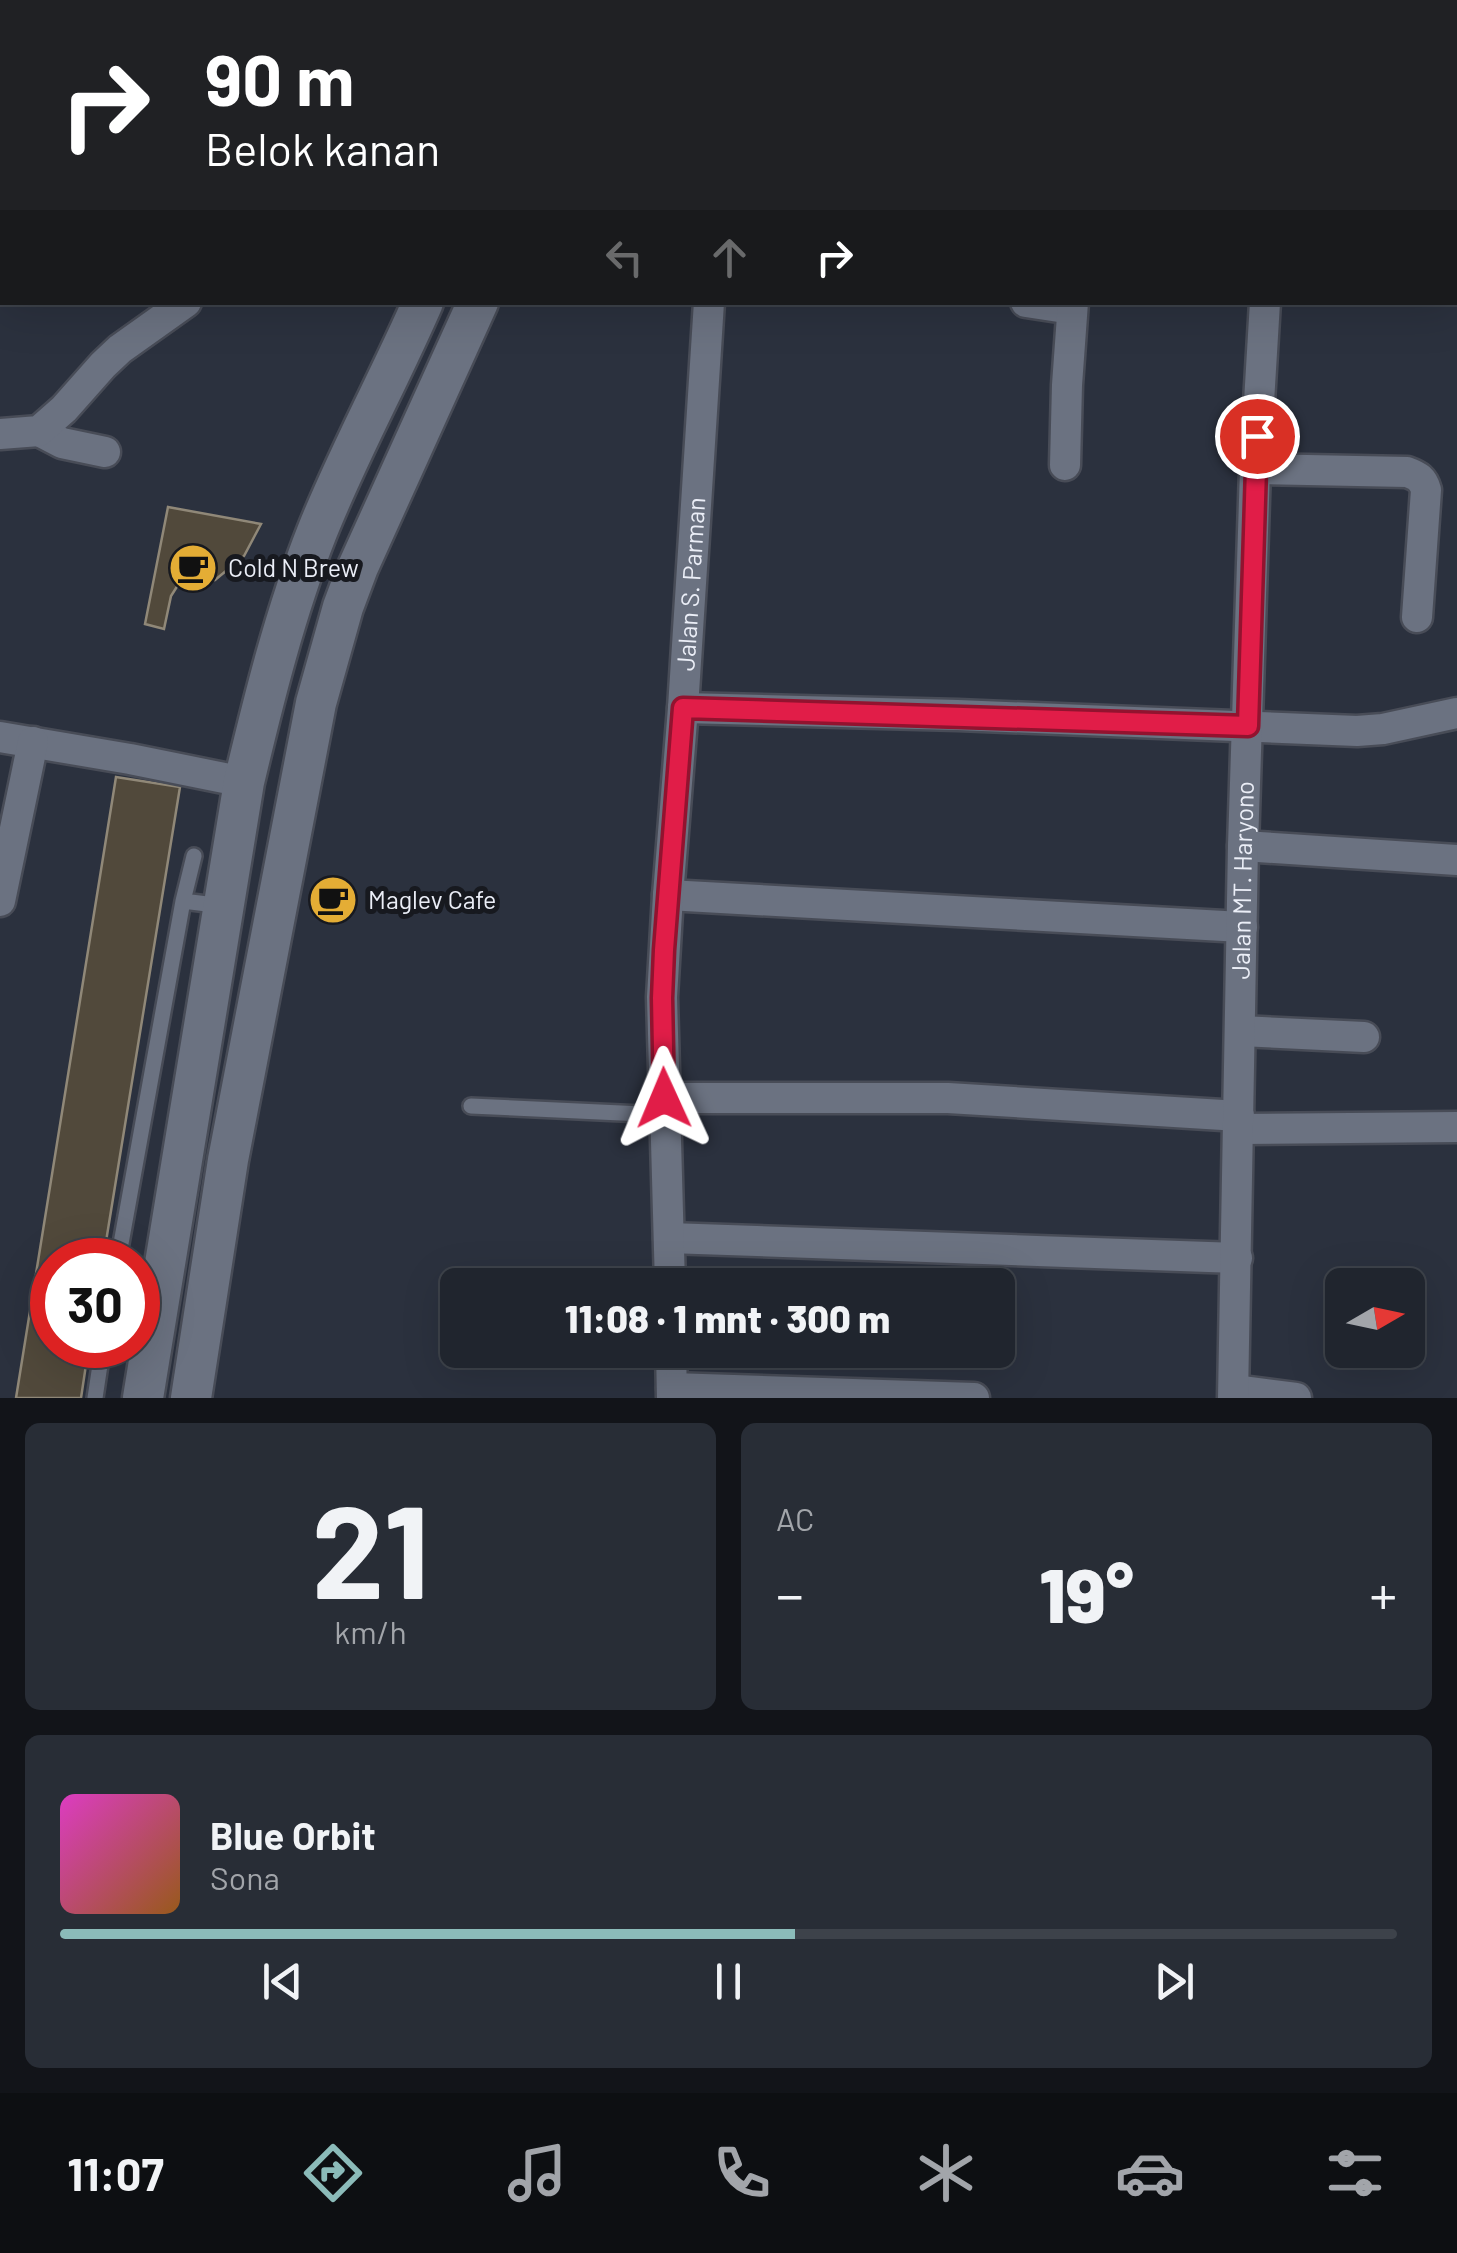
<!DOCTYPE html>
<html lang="id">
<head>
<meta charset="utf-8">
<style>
  body { margin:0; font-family:Barlow,sans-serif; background:#282d36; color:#f1f3f6; height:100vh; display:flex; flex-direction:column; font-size:38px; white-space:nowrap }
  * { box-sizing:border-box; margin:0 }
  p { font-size:32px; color:#a2a5aa }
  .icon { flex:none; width:55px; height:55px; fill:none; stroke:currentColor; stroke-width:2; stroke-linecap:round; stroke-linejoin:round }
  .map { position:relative; height:1398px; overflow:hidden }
  .sheet { display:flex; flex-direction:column; gap:25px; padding:25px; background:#121419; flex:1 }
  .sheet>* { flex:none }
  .hud { position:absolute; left:0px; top:0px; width:1458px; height:305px; box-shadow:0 10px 40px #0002,0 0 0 2px #3d424a; background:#202124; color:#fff; overflow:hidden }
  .needle { width:65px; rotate:81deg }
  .tools { position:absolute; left:1325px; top:1268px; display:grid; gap:20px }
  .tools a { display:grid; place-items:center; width:100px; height:100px; border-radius:15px; background:#20252e; box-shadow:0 10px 40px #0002,0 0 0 2px #3d424a; font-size:50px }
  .speed { position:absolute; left:30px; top:1238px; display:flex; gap:20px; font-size:50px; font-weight:700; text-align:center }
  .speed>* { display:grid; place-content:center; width:130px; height:130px; border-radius:50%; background:#20252e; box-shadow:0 10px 40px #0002,0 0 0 2px #3d424a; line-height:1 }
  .speed .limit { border:15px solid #d22; background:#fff; color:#111 }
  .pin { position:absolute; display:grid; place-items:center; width:85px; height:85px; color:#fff; margin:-42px; border:5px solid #fff; border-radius:50%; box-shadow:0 2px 10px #0007 }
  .me { position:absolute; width:110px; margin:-55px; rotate:359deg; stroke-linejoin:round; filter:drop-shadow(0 0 8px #0008) }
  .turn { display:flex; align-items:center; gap:35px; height:210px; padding:0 40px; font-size:45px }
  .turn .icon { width:130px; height:130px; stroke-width:2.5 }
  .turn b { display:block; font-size:70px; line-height:85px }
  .lanes { display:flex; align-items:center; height:95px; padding:0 40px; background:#0003; justify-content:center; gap:50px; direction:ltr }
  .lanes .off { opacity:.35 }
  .big { font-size:75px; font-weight:800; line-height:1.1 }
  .sheet .widget { flex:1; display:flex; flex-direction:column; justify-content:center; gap:15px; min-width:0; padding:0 35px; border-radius:15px; background:#282d36 }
  .sheet .dial { align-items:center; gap:0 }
  .dial b { font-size:130px; line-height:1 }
  .song { display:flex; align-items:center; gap:30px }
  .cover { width:120px; height:120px; border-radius:15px; background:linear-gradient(135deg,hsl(310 70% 55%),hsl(30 70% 35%)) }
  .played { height:10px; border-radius:5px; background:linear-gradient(90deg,#8bbbb9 55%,#3d424a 55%) }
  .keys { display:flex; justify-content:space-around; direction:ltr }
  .heat { display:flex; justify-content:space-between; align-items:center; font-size:55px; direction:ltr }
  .sheet .tiles { flex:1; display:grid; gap:25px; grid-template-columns:1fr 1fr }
  .widget:last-child { grid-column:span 2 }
  .trip { position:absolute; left:440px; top:1268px; width:575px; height:100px; border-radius:15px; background:#20252e; box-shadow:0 10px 40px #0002,0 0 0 2px #3d424a; font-weight:800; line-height:100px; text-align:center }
  .tabs { display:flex; height:160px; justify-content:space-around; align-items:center; background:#0d0f12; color:#a2a5aa }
  .tabs .icon { width:70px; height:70px }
  .tabs .on { color:#8bbbb9 }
  .tabs b { font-size:45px; color:#f1f3f6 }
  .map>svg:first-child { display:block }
</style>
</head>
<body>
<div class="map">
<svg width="1457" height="1398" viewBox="0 0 1457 1398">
  <rect width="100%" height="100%" fill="#2b313e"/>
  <path fill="#51493b" stroke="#908878" stroke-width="2.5" d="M168 507 261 524 244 556 215 580 178 585 171 596 164 629 145 624Z
    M116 777 180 787 103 1260H52V1345H89L81 1398H16Z"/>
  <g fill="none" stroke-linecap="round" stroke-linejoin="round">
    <g stroke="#484c57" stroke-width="20">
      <path id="lane" d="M183 901 194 856
        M471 1106 664 1115
        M118 1260 183 901 223 906
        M95 1398 103 1345"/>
    </g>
    <g stroke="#484c57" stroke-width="35">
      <g id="street">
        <path d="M82 0 104 2"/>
        <path d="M131 0 132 2"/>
        <path d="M249 0V2"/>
        <path d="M1276 0H1279"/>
        <path d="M337 2V0"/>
        <path d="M1455 119H1457"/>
        <path d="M1026 302 1072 309"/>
        <path d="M39 431 62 443 105 452"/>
        <path d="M0 434 39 431 64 409 103 365 120 349 186 302"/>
        <path d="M1065 465 1067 385 1073 302"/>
        <path d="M1255 469 1407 472C1418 476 1423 479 1426 490L1417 617"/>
        <path d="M683 708 958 715 1357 731 1383 729 1457 713"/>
        <path d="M0 737 130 759 244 782"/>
        <path d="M1243 846 1457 860"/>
        <path d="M668 895 1242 927"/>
        <path d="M0 901 33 742"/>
        <path d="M1241 1031 1364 1037"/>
        <path d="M663 1098H948L1239 1116"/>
        <path d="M1239 1129 1457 1127"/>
        <path d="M669 1238 1237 1258"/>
        <path id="s1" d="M670 1285 662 997 668 895 683 708 709 302"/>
        <path d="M671 1350 672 1398"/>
        <path d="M672 1388 974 1398"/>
        <path d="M1234 1390 1296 1398"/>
        <path id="s2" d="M1233 1398 1243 846 1255 469 1265 302"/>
      </g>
    </g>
    <g stroke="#484c57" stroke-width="45">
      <path id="secondary" d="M544 2 545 0
        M143 1398 244 782C264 698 285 613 317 532 348 454 389 380 423 302
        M191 1398 228 1160 316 703 343 607 358 567 478 302"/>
    </g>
    <use href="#lane" stroke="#6b7281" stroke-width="15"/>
    <use href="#street" stroke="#6b7281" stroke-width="30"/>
    <use href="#secondary" stroke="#6b7281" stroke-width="40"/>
  </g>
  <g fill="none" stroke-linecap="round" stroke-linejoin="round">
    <g stroke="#92132f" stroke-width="25">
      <path id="route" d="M664 1098 662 998 664 950 683 708 1248 726 1257 436"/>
    </g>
    <use href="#route" stroke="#e11d48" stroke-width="18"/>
  </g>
  <defs>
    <g id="cafe-disc" transform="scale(2.5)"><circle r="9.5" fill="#e4ad35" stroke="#17191f"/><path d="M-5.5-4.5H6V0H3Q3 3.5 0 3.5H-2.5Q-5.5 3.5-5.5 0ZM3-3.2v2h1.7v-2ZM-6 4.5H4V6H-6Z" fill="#111"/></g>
  </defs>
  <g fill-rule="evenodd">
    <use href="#cafe-disc" x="193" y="568"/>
    <use href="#cafe-disc" x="333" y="900"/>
  </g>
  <g text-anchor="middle" stroke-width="10" stroke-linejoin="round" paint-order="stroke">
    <g font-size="25" fill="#ebeef7" stroke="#17191f" text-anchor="start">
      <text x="228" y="577">Cold N Brew</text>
      <text x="368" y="909">Maglev Cafe</text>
    </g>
    <g font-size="25" fill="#ebeef7" stroke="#17191f">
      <text dy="9" stroke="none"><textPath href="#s1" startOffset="702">Jalan S. Parman</textPath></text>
      <text dy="9" stroke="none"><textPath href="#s2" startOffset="518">Jalan MT. Haryono</textPath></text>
    </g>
  </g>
</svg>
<div class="tools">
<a><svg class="needle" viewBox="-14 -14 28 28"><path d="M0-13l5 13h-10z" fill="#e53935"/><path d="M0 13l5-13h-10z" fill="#a2a5aa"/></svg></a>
</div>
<div class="speed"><div class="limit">30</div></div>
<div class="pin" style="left:1257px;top:436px;background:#d93025"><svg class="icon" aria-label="arrive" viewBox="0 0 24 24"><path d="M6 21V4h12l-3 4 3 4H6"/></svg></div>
<svg class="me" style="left:664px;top:1098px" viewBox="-20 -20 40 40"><path d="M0-17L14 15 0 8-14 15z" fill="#e11d48" stroke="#fff" stroke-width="4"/></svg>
<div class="trip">11:08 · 1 mnt · 300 m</div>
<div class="hud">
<div class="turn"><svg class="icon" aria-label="right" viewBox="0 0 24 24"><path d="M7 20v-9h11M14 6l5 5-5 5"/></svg><div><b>90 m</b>Belok kanan</div></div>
<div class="lanes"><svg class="icon off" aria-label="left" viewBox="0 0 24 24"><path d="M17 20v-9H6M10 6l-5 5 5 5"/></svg><svg class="icon off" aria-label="ahead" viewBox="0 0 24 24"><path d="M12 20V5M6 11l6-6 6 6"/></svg><svg class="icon" aria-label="right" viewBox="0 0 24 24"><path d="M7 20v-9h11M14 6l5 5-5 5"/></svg></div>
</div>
</div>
<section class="sheet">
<div class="tiles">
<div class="widget dial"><b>21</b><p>km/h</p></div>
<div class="widget"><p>AC</p>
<div class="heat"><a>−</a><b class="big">19°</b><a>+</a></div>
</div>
<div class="widget">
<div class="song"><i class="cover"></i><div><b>Blue Orbit</b><p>Sona</p></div></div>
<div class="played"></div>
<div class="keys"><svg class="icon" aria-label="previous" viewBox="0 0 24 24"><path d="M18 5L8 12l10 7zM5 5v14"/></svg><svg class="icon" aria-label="pause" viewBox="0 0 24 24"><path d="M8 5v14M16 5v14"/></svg><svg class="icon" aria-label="next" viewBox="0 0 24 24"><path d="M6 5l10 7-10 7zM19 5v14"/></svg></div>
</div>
</div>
</section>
<nav class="tabs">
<b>11:07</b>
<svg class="icon on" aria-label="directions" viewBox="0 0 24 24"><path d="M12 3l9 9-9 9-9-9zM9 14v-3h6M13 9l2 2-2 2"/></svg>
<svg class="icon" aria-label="music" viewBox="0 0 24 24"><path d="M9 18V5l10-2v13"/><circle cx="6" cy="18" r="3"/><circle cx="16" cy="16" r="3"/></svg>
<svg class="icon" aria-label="phone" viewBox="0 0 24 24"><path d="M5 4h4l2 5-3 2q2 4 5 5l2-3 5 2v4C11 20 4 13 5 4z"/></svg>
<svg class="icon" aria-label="climate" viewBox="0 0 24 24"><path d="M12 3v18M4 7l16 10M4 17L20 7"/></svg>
<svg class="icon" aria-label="car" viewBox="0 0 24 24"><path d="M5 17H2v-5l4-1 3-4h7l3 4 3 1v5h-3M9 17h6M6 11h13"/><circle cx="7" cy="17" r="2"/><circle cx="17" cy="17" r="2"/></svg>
<svg class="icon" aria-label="filters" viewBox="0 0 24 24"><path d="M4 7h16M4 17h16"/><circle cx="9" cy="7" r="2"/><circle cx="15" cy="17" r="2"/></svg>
</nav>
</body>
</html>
